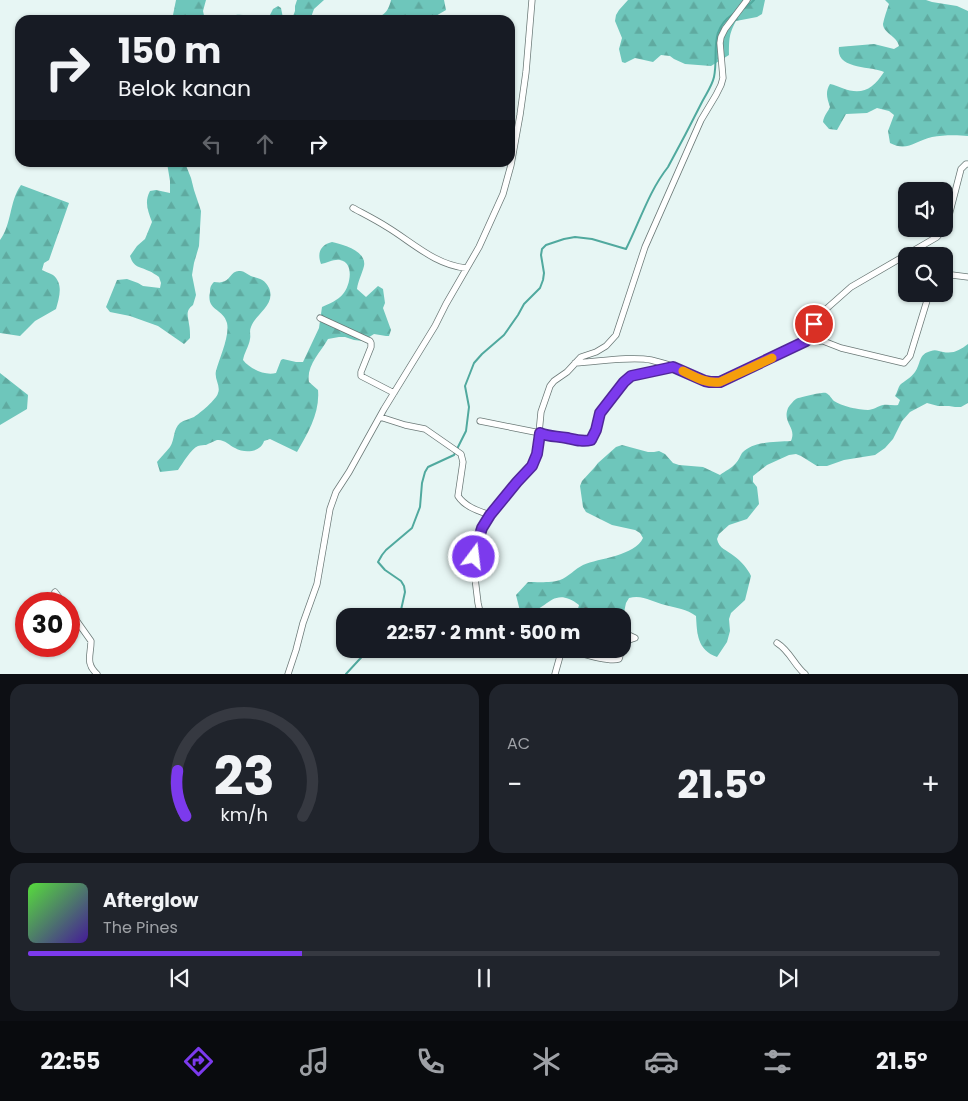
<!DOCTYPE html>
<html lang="id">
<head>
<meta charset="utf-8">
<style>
  body { margin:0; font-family:Poppins,sans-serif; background:#20242c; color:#f1f3f6; height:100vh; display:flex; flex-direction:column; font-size:19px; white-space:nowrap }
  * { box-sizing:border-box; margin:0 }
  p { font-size:16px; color:#9ea1a6 }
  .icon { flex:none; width:28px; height:28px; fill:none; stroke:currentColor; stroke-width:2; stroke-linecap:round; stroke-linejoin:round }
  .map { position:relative; height:674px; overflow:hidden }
  .panel { display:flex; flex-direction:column; gap:10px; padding:10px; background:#0d0f14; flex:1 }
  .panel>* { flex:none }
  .banner { position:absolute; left:15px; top:15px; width:500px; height:152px; border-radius:15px; box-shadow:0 1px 4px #0004; background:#171b24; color:#f1f3f6; overflow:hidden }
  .buttons { position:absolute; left:898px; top:182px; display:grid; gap:10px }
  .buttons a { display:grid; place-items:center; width:55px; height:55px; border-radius:10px; background:#171b24; box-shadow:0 1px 4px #0004; font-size:25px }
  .speed { position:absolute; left:15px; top:592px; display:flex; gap:10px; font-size:25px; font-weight:700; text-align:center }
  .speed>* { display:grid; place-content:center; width:65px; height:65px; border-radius:50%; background:#171b24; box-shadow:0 1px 4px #0004; line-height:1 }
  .speed .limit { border:8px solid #d22; background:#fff; color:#111 }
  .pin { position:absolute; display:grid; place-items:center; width:42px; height:42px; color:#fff; margin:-21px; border:2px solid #fff; border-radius:50%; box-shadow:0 1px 5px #0007 }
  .me { position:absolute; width:55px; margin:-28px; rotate:15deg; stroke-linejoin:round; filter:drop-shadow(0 0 4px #0008) }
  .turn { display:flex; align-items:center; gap:18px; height:105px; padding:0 20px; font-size:22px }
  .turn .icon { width:65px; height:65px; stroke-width:2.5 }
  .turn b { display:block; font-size:35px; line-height:42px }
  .lanes { display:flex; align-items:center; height:48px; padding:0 20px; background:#0003; justify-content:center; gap:25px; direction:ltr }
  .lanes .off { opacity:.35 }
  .big { font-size:38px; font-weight:700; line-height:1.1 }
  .panel .tile { flex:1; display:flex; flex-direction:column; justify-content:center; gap:8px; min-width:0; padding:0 18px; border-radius:15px; background:#20242c }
  .panel .dial { align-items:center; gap:0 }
  .dial svg { height:130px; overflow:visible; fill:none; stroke:#363941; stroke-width:7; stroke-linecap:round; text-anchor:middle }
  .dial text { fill:#f1f3f6; stroke:none }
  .song { display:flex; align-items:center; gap:15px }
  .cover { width:60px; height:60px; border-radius:8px; background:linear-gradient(135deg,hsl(110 70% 55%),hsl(260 70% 35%)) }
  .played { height:5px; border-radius:2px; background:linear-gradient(90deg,#7c3aed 30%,#363941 30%) }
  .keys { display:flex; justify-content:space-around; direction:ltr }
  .heat { display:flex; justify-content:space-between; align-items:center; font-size:28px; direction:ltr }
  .panel .tiles { flex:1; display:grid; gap:10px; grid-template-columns:1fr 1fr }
  .tile:last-child { grid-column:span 2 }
  .trip { position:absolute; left:336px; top:608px; width:295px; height:50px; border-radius:15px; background:#171b24; box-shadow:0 1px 4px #0004; font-weight:700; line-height:50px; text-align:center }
  .dock { display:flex; height:80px; justify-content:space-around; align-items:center; background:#090b0e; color:#9ea1a6 }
  .dock .icon { width:35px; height:35px }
  .dock .current { color:#7c3aed }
  .dock b { font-size:22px; color:#f1f3f6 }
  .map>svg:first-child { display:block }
</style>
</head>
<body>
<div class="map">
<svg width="968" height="674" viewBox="0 0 968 674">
  <defs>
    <pattern id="forest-firs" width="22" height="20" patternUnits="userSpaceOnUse" patternTransform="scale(1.25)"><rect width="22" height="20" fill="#6ec6bb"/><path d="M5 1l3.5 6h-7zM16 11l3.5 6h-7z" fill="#5faaa0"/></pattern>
  </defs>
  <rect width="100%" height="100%" fill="#e7f6f4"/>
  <path fill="url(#forest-firs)" d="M176 0H206L203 11 205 20H174L173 15Z
    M297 0H324L314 9 310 20H227C235 11 245 16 256 17 260 17 265 17 269 17L273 9 278 6 281 8 283 18 292 19 295 11V6Z
    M391 0H444L446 10 429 20H374C385 14 388 12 391 0Z
    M628 0H765L762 14 757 17 736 21C729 34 729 39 729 55L711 66 685 64 674 59 670 56 661 55 653 62 635 58 625 63 622 62 619 49 622 38 615 21 616 15 619 10Z
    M885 0H926L932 2 957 6 968 11V136C957 135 943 135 932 137 915 141 907 152 890 143L888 131 894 115 889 111 877 108 867 113 846 114 837 130 829 129 823 122C824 115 828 112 830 107 827 98 825 92 830 84 835 85 837 86 842 88 862 96 873 89 884 72 872 66 835 70 839 47L874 44 894 49 899 46C897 36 883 33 883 24 884 18 887 10 889 4Z
    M167 163H185L191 178 194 190 201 211 199 246 194 263 192 275 196 295 193 305C185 311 188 316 189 324 190 329 190 333 190 338L184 344 158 326 130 316 110 312 106 307 117 280 127 279 138 283 143 286 160 288 161 283 159 277C156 275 152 272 149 271 139 266 134 268 130 256L137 246 145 239 152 222C148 211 144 202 150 191L156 190 170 193V181Z
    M21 185 69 203 49 260 44 263 42 270C45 272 50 273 53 275 64 284 59 298 56 309L35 321 20 336 0 333V240C12 224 9 202 21 185Z
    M332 242C342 244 367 251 364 266 362 274 358 281 357 289L366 297 378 286 383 289 385 303 383 308 391 330 389 336H386L374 334 363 341 354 340 345 337H339L328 339C320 353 306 366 309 382L318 390C320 413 308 433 297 452L270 439 264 441C261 452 245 454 235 448 229 445 224 439 217 440 214 441 210 443 206 445 204 445 201 445 198 446 191 449 183 463 178 470L160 472 157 462C161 457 166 452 170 447 175 439 173 429 180 423 184 420 190 419 194 417 199 414 217 399 218 393 221 386 214 379 216 371 219 359 230 336 227 323 223 308 206 311 210 292 210 287 211 285 214 282 217 282 220 283 222 282 230 281 231 270 240 271 245 271 249 276 254 277 261 279 265 280 269 288 276 305 256 313 251 327 249 331 251 335 250 339 249 346 244 353 243 360 250 369 265 376 276 373L281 360 283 359 296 362H303L319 328 322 307C329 304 338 300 343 294 350 286 355 263 340 260 334 259 327 263 321 264 317 253 320 245 332 242Z
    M968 344V403L961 407H955L949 406H938L927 403 910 412 902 421 893 439 885 448 875 455 844 460 827 466H817L801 456 796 454 789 455 767 465 753 476V482L757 487 759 504 747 519 729 525 719 534 717 539C719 549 727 550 734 556 741 561 748 569 751 576L745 600 731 613 729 619 730 631 727 642 717 657C697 650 697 633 696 616 687 609 676 608 665 605 653 602 642 594 629 598L626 603 623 617 576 616 579 605C549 582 546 619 520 611L516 595 528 582C536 582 553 583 560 580 568 577 575 569 583 565 599 558 635 556 643 538L640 533 635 530 612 525 586 512 583 507 580 486 582 481 594 468 598 463 616 447 622 445 648 452H654L659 451 665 454 673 463 679 465 703 467 720 475C725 471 732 468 736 463 739 460 740 456 742 453 753 441 776 442 791 441 797 427 782 423 788 408 790 405 793 401 796 399 801 397 822 392 826 393 830 395 831 398 834 401 841 406 859 410 868 410 873 410 878 406 883 405 888 404 893 406 898 405L900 400 895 396C897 393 898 388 900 385 904 381 911 378 915 372 921 364 918 354 931 351 935 349 939 351 943 352 954 354 960 350 968 344Z
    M0 373 28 395 27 409 0 425Z"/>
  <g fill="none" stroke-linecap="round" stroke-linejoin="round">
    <path stroke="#50a99e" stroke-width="2" d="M742 10 751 3 754 0
      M398 616 401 610 405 592 404 586 401 581 385 570 378 562 382 555 386 550 412 528 420 507 422 483 425 472 428 467 454 455 466 431 469 407 465 386 474 363 482 354 504 335 518 315 524 304 540 288 543 280 544 273 541 255 542 249 546 245 564 239 575 237 592 239 626 249C640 221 649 191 668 167 680 145 691 124 702 102 706 94 712 86 714 77 719 53 708 31 733 14
      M346 674 369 649"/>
    <g stroke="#6b7977" stroke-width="7">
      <path id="street" d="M353 208C364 214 376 220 387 227 412 242 435 265 466 268
        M944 275H952L968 277
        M320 318 370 341 371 343V347L361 372V376L394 393
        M806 341 814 323 825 310 851 287 937 237 946 227 961 169 966 164H968
        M575 363C597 362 630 356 651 360 659 362 667 364 674 367 689 373 703 385 720 382L806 341H823L841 348 904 363 910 356 929 294
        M380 417 405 425 425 429 461 454 463 462 458 496C465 507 479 511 490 515
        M480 421 540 433 549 437 569 438 581 441 591 440 596 430 600 413 624 382 631 376 673 367
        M55 592 64 604
        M69 610 91 641C91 655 85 663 97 674
        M586 611 596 616
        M482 616 480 612 478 603 474 570V557L482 528 505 497 517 482 532 466 537 454 541 412 550 386 554 381 567 372 581 357 596 352 606 346 616 335 645 247 701 120 716 95 721 85 723 78 720 43 721 37 725 29 747 0
        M622 632 635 638 626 641 622 646
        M777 643C790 651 794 665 805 674
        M565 649C577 652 609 663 619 659L622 649
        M288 674 296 650 303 623 317 584 330 509 336 492 349 472 384 409 435 326 446 304 479 247 503 194 511 165 520 115 526 72 532 0
        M555 674 562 649"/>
    </g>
    <use href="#street" stroke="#fff" stroke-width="5.5"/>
  </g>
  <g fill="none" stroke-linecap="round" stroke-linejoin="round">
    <g stroke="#51269a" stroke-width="12">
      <path id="route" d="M474 557 478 541 482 528 490 515 517 482 532 466 537 454 540 433C549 437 557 436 567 438 576 440 583 442 591 440L596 430 600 413 624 382 631 376 673 367 705 381 710 382H720L806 341 814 324"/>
    </g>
    <use href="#route" stroke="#7c3aed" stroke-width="9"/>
    <path stroke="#f59e0b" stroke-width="9" d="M683 371C695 377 707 384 720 382L772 358"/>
  </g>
</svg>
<div class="buttons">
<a><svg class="icon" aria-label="sound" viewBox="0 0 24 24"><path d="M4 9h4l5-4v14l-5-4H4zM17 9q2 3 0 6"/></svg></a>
<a><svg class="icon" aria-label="search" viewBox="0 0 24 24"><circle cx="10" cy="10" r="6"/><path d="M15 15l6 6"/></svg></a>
</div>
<div class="speed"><div class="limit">30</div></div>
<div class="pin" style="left:814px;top:324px;background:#d93025"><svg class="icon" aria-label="arrive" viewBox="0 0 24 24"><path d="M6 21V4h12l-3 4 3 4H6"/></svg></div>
<svg class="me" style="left:474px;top:557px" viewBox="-20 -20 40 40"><circle r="17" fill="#7c3aed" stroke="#fff" stroke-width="3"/><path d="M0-11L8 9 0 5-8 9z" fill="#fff"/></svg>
<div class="trip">22:57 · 2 mnt · 500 m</div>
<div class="banner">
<div class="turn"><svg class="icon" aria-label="right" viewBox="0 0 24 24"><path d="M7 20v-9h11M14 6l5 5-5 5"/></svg><div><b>150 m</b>Belok kanan</div></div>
<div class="lanes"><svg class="icon off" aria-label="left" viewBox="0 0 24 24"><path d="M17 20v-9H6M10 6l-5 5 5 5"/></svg><svg class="icon off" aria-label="ahead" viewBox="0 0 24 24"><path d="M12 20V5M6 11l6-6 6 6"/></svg><svg class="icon" aria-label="right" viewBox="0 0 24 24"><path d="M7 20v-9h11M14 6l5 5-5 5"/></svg></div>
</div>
</div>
<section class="panel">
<div class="tiles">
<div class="tile dial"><svg viewBox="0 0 100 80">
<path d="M14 69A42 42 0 1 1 86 69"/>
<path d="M14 69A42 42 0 0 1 9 41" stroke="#7c3aed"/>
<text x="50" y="56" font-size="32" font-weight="700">23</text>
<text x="50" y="72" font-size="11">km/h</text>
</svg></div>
<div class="tile"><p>AC</p>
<div class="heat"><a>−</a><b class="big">21.5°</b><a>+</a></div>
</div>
<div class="tile">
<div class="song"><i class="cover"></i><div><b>Afterglow</b><p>The Pines</p></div></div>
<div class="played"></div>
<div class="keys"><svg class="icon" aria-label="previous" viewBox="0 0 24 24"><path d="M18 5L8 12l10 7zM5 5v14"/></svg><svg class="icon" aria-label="pause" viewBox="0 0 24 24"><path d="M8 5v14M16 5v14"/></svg><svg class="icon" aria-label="next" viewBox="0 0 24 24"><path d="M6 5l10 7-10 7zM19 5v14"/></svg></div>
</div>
</div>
</section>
<nav class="dock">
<b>22:55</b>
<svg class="icon current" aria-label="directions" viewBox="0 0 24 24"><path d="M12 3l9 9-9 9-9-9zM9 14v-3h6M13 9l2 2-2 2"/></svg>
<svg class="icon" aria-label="music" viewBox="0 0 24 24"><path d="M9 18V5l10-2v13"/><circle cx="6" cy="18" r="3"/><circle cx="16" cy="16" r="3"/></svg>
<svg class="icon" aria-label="phone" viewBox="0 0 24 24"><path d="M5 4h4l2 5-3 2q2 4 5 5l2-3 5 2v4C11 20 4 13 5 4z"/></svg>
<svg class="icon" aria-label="climate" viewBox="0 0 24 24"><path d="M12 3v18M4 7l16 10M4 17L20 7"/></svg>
<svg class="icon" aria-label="car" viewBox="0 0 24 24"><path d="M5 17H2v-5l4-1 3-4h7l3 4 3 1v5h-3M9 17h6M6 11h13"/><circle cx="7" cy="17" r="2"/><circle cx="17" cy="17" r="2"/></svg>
<svg class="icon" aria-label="filters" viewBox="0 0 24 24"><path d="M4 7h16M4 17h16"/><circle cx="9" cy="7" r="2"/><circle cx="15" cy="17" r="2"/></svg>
<b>21.5°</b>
</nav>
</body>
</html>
